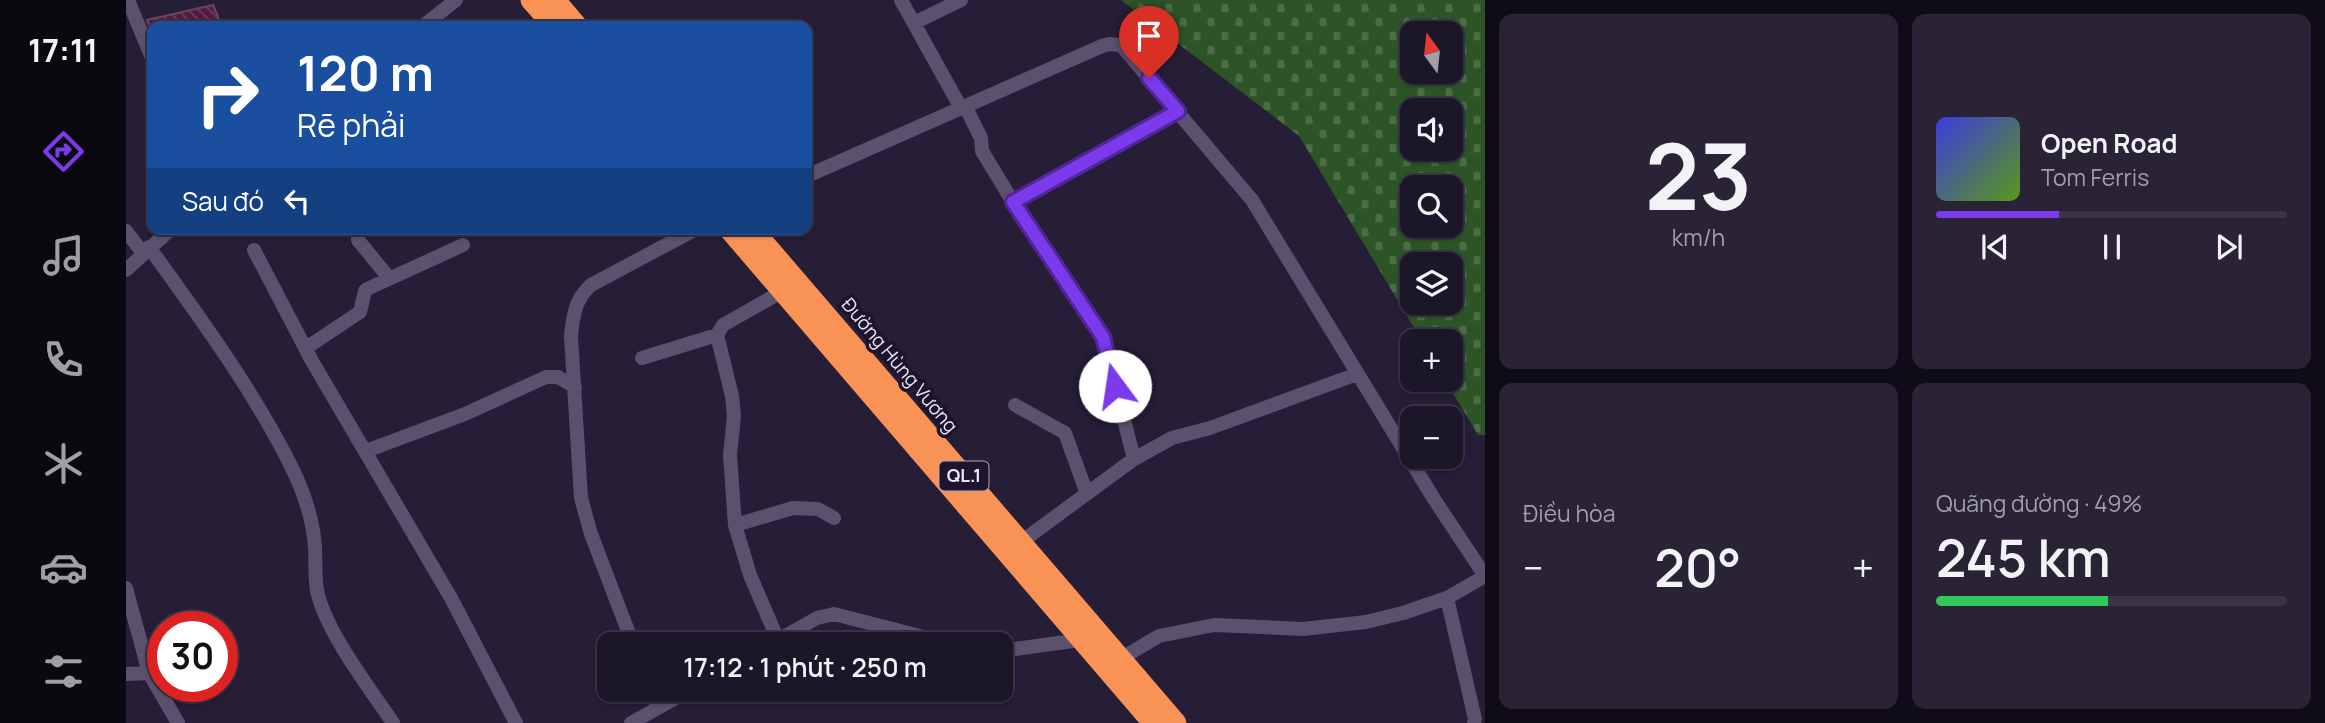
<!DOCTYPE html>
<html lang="vi">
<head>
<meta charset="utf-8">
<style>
  body { margin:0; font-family:Manrope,sans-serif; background:#292335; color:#f1f3f6; height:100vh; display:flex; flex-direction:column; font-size:26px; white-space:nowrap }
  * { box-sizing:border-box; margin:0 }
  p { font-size:23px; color:#a09fa8 }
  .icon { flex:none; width:38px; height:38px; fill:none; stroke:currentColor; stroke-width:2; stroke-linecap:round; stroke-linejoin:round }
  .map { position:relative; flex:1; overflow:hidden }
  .panel { display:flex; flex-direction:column; gap:14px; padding:14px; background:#0f0c17; width:840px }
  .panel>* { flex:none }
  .guide { position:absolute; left:21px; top:21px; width:665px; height:214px; border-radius:14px; box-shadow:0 2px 5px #0004,0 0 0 2px #3a3546; background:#1a4fa0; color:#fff; overflow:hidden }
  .needle { width:46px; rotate:345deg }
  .buttons { position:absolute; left:1274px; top:21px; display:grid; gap:14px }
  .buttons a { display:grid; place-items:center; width:63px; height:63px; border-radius:14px; background:#1c1629; box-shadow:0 2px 5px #0004,0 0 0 2px #3a3546; font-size:35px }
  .speed { position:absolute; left:21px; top:611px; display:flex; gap:14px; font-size:35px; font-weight:700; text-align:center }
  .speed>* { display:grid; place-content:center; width:91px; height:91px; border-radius:50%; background:#1c1629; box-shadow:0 2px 5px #0004,0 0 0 2px #3a3546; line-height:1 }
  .speed .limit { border:10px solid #d22; background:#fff; color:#111 }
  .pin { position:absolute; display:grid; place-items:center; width:60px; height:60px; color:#fff; margin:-72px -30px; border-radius:50% 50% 50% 0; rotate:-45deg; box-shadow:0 0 7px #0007 }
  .pin .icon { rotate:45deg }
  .me { position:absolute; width:77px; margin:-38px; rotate:346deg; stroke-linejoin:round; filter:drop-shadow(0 0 5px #0008) }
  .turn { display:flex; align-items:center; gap:24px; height:147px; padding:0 35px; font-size:32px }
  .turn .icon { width:91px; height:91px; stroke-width:2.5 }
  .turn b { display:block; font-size:49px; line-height:60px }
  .then { display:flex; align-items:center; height:66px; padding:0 35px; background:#0003; gap:14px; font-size:26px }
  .big { font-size:52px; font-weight:600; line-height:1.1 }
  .panel .card { flex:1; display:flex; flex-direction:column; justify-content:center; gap:10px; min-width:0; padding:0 24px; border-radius:14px; background:#292335 }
  .panel .dial { align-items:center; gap:0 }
  .dial b { font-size:91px; line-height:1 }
  .song { display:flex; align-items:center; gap:21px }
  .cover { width:84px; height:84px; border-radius:10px; background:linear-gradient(135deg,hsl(240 70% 55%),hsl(90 70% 35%)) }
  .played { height:7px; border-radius:4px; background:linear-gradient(90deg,#7c3aed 35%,#3a3546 35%) }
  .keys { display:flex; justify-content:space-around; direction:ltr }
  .heat { display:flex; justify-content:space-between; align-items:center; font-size:38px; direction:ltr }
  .charge { height:10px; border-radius:5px; background:linear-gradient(90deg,#34c759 49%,#3a3546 0) }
  .panel .tiles { flex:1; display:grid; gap:14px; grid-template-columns:repeat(2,1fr) }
  .trip { position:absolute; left:471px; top:632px; width:416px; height:70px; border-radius:14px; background:#1c1629; box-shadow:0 2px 5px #0004,0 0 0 2px #3a3546; font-weight:600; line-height:70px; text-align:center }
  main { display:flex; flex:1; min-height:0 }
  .tabs { display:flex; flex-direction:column; width:126px; justify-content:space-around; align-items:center; background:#0b0910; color:#a09fa8 }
  .tabs .icon { width:49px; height:49px }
  .tabs .on { color:#7c3aed }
  .tabs b { font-size:32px; color:#f1f3f6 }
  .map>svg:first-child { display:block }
</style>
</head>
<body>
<main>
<nav class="tabs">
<b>17:11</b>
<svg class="icon on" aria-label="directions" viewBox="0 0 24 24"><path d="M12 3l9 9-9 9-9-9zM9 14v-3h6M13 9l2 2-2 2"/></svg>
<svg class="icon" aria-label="music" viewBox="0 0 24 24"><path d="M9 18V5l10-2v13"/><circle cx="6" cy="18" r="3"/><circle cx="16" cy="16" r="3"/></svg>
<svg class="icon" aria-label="phone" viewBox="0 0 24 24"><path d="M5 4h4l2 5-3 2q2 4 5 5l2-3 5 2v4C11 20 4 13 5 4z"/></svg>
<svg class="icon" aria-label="climate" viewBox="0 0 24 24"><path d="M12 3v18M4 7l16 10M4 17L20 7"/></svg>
<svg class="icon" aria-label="car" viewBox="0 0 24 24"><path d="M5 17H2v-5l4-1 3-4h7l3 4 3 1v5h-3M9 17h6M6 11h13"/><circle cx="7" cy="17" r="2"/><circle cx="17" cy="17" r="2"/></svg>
<svg class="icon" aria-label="filters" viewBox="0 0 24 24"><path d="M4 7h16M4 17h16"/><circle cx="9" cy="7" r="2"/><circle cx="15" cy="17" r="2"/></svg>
</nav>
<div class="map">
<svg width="1359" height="723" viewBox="0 0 1359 723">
  <defs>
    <pattern id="cemetery-stones" width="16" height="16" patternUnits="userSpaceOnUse" patternTransform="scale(1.75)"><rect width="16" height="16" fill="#2d5426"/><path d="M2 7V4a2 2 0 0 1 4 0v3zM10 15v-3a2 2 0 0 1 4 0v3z" fill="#4c6c46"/></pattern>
    <pattern id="building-back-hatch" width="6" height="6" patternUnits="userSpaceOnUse" patternTransform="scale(1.75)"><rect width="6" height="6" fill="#531a3f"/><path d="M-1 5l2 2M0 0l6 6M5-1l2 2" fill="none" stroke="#6c3b5c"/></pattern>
  </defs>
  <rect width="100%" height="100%" fill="#261d37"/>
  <path fill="url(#cemetery-stones)" fill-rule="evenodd" d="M995 0H1359V435H1352L1319 380H1325V341H1296L1173 136ZM1286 33H1325V72H1286ZM1325 110V149H1286V110ZM1325 187V226H1286V187ZM1286 264H1325V303H1286Z"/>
  <path fill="url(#building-back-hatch)" stroke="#67485a" stroke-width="2" d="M87 5 95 24 89 26H23L21 20Z"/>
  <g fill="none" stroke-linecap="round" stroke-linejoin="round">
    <path stroke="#5b516f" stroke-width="14" d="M2 0 26 58
      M775 0 835 108
      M788 23 835 0
      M297 26 330 0
      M839 106 855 138 856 151 887 202 977 337 1008 459
      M681 176 976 46 983 44 995 45 1126 200 1308 499 1359 576
      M887 202 1052 111
      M0 231 17 253
      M232 240 263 278
      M23 247C74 318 126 388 165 466 177 490 187 520 189 547 190 563 188 580 192 595 203 636 243 687 267 723
      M128 250 186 361 325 598 390 723
      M0 270 45 229
      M180 348 234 312 239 291 241 289 337 245
      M516 358 591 335
      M889 405 939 433 961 494
      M240 451 339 414 420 377H432L449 387
      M609 525 667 508 692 509 708 518
      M895 542 1008 459 1046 438 1084 428 1231 374
      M0 588 23 673 52 723
      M1321 598 1349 719 1348 723
      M652 640 624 575 609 525 604 455 608 416 606 396 591 335 597 325 657 291
      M507 644 465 534 455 498 445 336C447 316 449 299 465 285L570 229
      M645 644 691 618 708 614 825 644
      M875 651 954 640
      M994 659 1033 636 1088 625 1177 629 1240 622 1277 613 1321 598 1359 576
      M0 674 23 673
      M525 690 532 708
      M505 723 564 690"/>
    <path stroke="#f99355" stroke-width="21" d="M405 0 428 26
      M429 0 451 26
      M603 229 1027 723
      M626 229 1050 723"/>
  </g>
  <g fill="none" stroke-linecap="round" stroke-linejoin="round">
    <g stroke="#51269a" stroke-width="18">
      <path id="route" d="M989 386 977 337 887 202 1052 111 1023 78"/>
    </g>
    <use href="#route" stroke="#7c3aed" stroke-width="12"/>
  </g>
  <g text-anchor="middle" stroke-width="7" stroke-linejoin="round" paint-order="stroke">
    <rect fill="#1d142d" stroke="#ada6ba" stroke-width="2" x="813.5" y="461.5" width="49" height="29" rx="5"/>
    <g font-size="18" font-weight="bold" fill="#ebe5f7">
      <text x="838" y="482">QL.1</text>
    </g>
    <g font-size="19" fill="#ebe5f7" stroke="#1d142d">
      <text transform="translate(774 365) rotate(50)" y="7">Đường Hùng Vương</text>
    </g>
  </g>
</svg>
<div class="buttons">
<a><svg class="needle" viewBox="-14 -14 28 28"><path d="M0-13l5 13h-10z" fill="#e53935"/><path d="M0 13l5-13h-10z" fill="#a09fa8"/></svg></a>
<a><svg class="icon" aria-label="sound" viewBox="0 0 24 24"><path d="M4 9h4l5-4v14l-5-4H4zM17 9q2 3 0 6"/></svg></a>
<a><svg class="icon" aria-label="search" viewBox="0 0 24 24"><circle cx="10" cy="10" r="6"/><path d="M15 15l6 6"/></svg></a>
<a><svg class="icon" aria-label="layers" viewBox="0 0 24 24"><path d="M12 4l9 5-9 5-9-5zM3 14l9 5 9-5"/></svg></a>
<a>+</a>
<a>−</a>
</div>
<div class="speed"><div class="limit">30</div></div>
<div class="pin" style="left:1023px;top:78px;background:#d93025"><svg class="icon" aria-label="arrive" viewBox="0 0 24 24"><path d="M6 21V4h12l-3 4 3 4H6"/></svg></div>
<svg class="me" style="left:989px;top:386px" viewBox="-20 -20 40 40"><circle r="19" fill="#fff"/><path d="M0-13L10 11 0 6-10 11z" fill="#7c3aed"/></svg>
<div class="trip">17:12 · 1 phút · 250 m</div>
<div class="guide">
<div class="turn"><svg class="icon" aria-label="right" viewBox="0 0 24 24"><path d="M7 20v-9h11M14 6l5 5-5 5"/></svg><div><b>120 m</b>Rẽ phải</div></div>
<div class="then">Sau đó<svg class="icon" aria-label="left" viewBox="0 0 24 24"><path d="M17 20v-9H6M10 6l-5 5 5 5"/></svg></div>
</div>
</div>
<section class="panel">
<div class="tiles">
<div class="card dial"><b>23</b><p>km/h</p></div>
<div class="card">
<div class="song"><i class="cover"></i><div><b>Open Road</b><p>Tom Ferris</p></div></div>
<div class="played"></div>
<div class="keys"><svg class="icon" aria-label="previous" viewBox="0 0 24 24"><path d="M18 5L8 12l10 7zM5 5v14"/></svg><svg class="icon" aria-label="pause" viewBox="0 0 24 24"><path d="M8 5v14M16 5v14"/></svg><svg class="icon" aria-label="next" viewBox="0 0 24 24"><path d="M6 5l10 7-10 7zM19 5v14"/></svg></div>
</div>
<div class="card"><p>Điều hòa</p>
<div class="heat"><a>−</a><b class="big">20°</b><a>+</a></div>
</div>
<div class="card"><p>Quãng đường · 49%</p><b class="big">245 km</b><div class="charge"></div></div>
</div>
</section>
</main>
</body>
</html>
